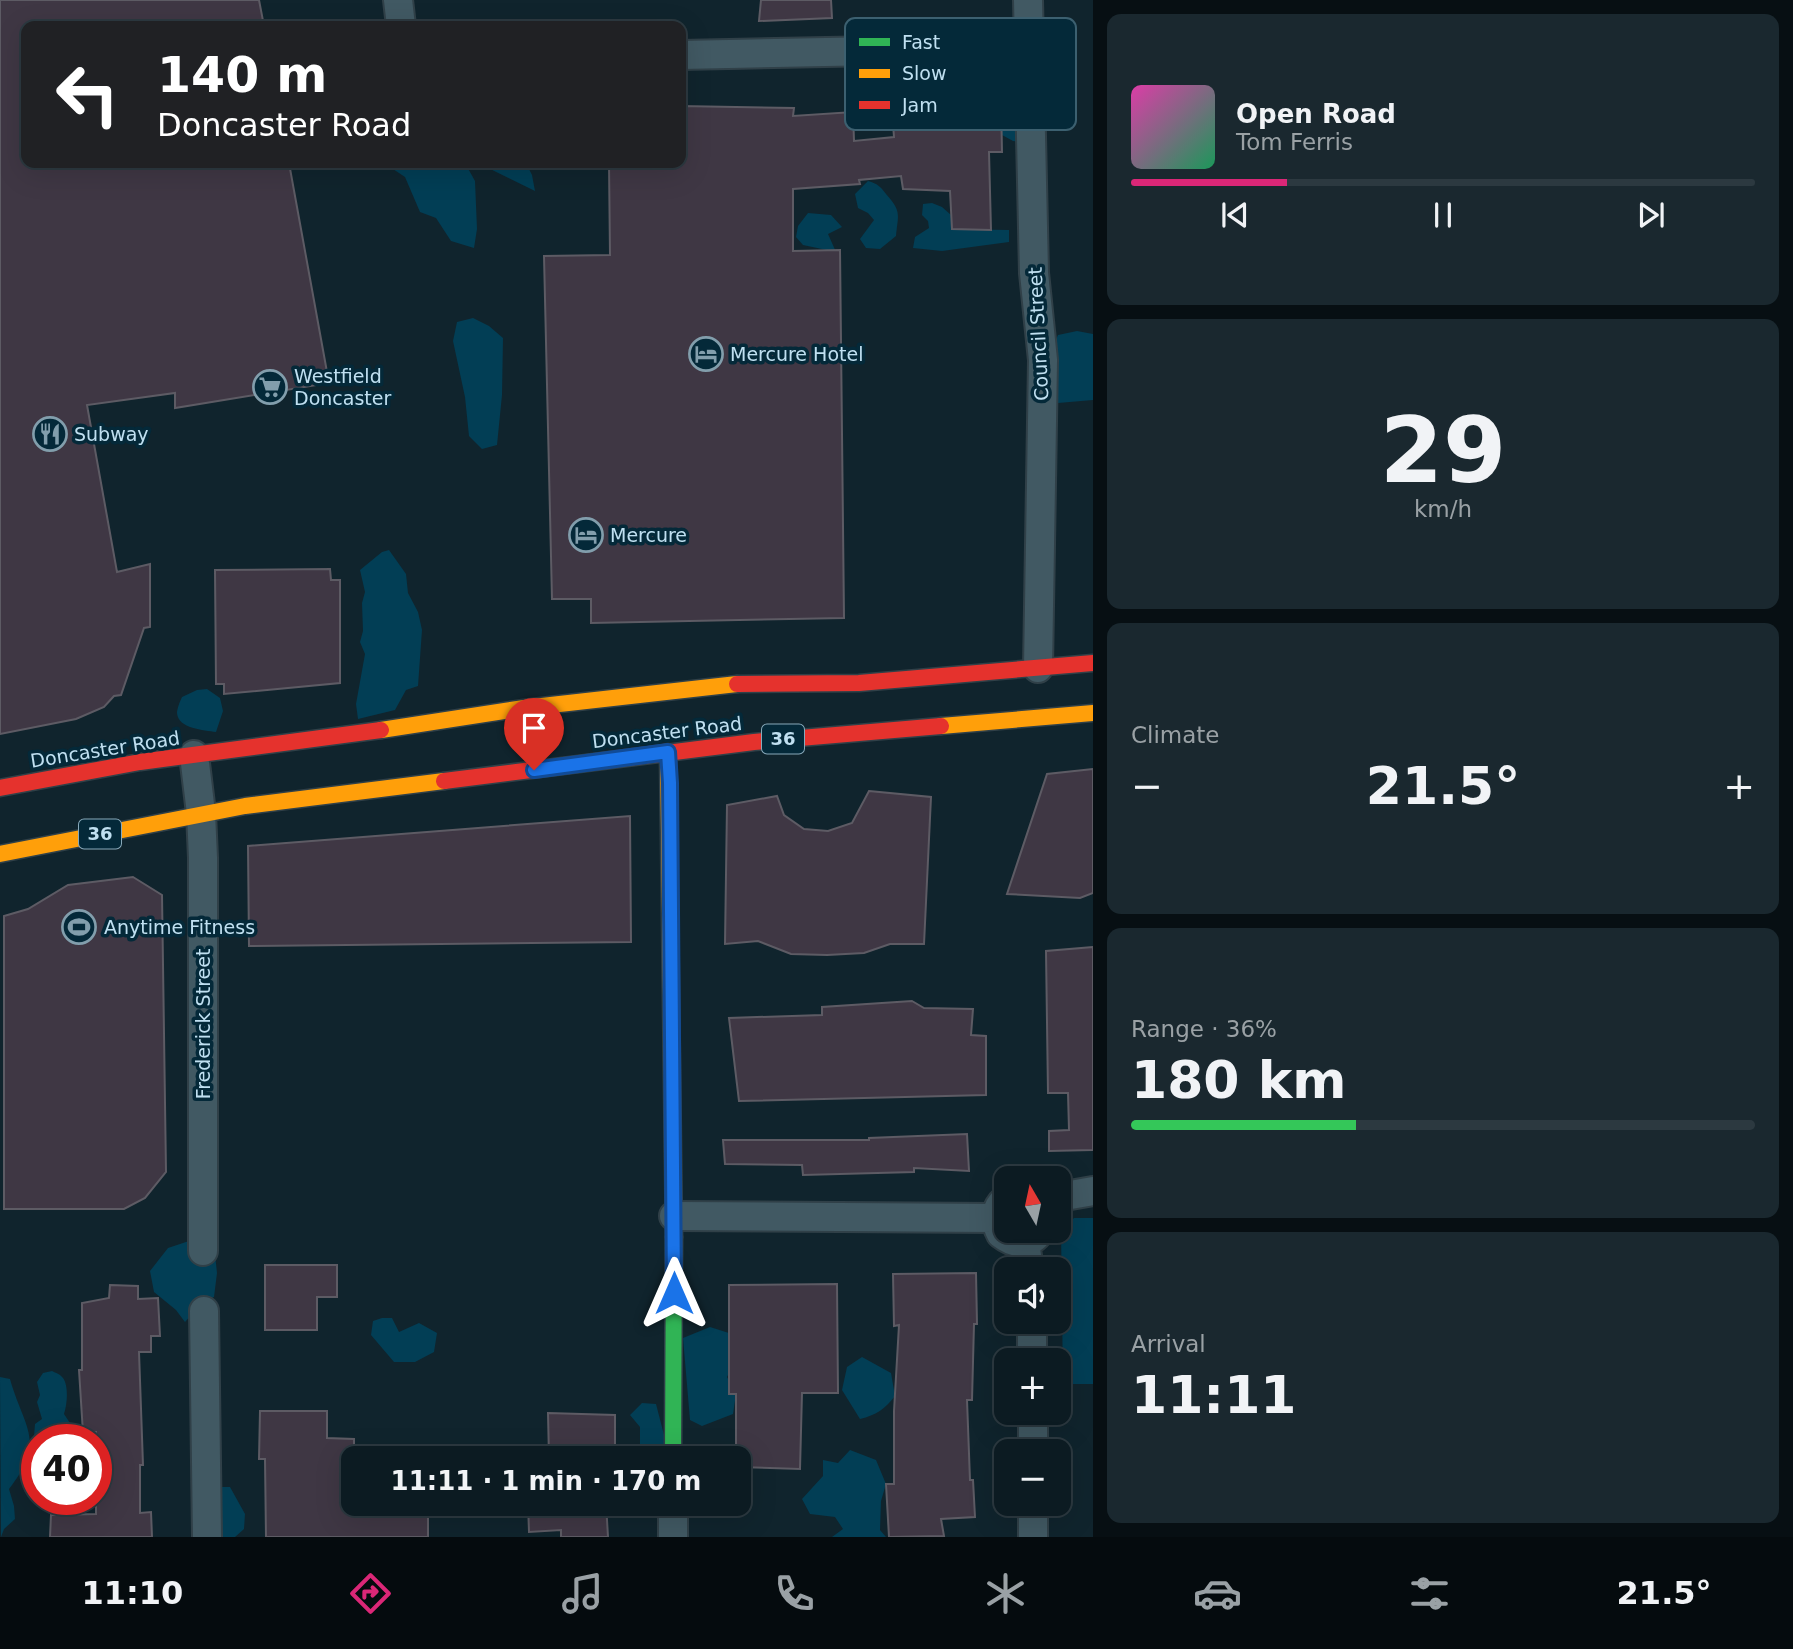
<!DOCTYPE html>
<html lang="en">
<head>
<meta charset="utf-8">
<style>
  body { margin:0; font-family:"DejaVu Sans",sans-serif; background:#1a282f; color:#f1f3f6; height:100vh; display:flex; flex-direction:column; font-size:26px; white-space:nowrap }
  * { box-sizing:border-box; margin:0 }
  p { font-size:23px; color:#9aa1a5 }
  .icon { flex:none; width:38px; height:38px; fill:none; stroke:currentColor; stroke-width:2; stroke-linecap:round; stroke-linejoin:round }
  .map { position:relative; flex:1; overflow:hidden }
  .panel { display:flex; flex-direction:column; gap:14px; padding:14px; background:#070f13; width:700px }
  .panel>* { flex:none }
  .guide { position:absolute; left:21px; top:21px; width:665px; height:147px; border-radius:14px; box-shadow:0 7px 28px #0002,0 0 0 2px #2c3940; background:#202124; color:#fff; overflow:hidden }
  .needle { width:46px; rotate:351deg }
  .controls { position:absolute; left:994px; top:1166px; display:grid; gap:14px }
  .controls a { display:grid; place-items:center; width:77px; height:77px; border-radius:14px; background:#0c1b22; box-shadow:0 7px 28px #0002,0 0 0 2px #2c3940; font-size:35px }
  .speed { position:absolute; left:21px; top:1424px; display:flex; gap:14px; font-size:35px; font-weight:700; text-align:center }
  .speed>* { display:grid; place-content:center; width:91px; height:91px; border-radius:50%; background:#0c1b22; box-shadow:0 7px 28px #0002,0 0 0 2px #2c3940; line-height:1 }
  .speed .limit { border:10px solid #d22; background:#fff; color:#111 }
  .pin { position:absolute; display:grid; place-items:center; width:60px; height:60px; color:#fff; margin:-72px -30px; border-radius:50% 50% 50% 0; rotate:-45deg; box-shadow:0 0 7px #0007 }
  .pin .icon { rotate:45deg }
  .me { position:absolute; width:77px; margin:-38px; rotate:0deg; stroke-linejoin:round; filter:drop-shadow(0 0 5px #0008) }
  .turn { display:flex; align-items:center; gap:24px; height:147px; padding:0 21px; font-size:32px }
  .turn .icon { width:91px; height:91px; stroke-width:2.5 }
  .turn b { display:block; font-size:49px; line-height:60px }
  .big { font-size:52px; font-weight:700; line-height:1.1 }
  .panel .card { flex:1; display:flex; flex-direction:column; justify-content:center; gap:10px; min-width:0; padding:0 24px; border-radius:14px; background:#1a282f }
  .panel .dial { align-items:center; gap:0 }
  .dial b { font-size:91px; line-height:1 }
  .song { display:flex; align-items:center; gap:21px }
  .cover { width:84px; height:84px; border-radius:10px; background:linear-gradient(135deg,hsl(320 70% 55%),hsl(150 70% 35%)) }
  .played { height:7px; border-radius:4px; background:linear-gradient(90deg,#db2777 25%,#2c3940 25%) }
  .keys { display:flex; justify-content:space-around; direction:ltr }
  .heat { display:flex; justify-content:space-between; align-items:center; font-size:38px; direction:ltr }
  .charge { height:10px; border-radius:5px; background:linear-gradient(90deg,#34c759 36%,#2c3940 0) }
  .trip { position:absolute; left:341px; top:1446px; width:410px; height:70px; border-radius:14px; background:#0c1b22; box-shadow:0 7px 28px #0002,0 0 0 2px #2c3940; font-weight:700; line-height:70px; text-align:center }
  .menu { display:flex; height:112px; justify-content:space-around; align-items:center; background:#050b0e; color:#9aa1a5 }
  .menu .icon { width:49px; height:49px }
  .menu .on { color:#db2777 }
  .menu b { font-size:32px; color:#f1f3f6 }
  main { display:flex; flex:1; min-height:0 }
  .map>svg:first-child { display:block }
</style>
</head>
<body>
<main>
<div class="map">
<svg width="1093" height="1537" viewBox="0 0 1093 1537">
  <rect width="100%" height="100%" fill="#10242d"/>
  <path fill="#023e55" d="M1018 106 1023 142 1013 141 1002 135 1001 113 1010 107Z
    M384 163H465L475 181 477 229 474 248 451 241 436 218 420 212 405 177Z
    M478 163H526L532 175 535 191Z
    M868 181C878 184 880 186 886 194 902 212 898 214 896 236L880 249 866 248 860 239 874 220 868 213 858 208 855 194Z
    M932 203 942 207 951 215 952 229 1009 230V242L942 251 913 248 915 237 929 228 928 221 922 215 923 204Z
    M808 213 831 215 842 227 828 234 836 252 803 245 796 237 798 226Z
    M473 318 489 326 503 338 502 395 497 445 482 449 469 436 465 397 453 341 457 322Z
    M1077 331 1093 334V400L1058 403 1047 361 1058 335Z
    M389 550 406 574 408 593 418 612 422 630 418 686 406 690 395 710 358 719 356 704 365 654 360 642 363 631 362 603 365 592 360 570 382 552Z
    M207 689 220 698 223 711 216 732C204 730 178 729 177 713 177 709 180 701 182 697L197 690Z
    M1074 1218H1093V1384H1063L1061 1230Z
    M189 1241 215 1254 217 1273 214 1297 203 1302 185 1322 176 1310 154 1292 150 1271 168 1248Z
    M382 1318H392L399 1332 419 1323 437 1333 434 1352 415 1362H394L371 1335 373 1321Z
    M710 1327 732 1334 736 1359 727 1377 736 1394 733 1414 702 1426 690 1420 683 1338Z
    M862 1357 891 1373 895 1396C885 1409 876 1415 860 1419L842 1390 847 1367Z
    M52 1371C56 1373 60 1374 63 1378 69 1386 67 1405 64 1414L70 1423 63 1440H41L34 1436 35 1424 42 1419 37 1402 40 1395 37 1382 43 1373Z
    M0 1377 10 1379C24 1429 47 1440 9 1489L14 1506 15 1519 4 1529 1 1537Z
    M642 1403 656 1404 670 1458H640V1427L630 1415Z
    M850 1450 876 1460 886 1484 881 1501 880 1530 886 1537H832L843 1529 835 1517 810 1514 802 1499 823 1476V1460L838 1463Z
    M222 1487H230L245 1514 244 1529 235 1537H221L214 1534 212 1502Z"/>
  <path fill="#3f3744" stroke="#5d5b64" stroke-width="2" d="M0 0H259L264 26H26V163H289L329 383 175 408V393L87 405 117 572 150 564V627L144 628 121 695 114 696 104 707 76 719 0 734Z
    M761 0H831L832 18 759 21Z
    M948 100 1001 101 1002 152H989L991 230 952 229 950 191 903 189 901 176 859 180 860 184 793 189V251L840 250 844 618 591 623V599H552L544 256 610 255 609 163H681V106L794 108 793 116 853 112 854 141 894 137 892 111H948Z
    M330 569 331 580H340V683L224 694V684H216L215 570Z
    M1093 769V893L1080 898 1007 894 1047 774Z
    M869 791 931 797 924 944H890L864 953 827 955 791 954 758 941 725 944 727 805 777 796 784 815 804 829 828 831 852 823Z
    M630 816 631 942 249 946 248 846Z
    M133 877 162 895 166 1172 145 1198 124 1209H4V916L28 909 68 885Z
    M1093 947V1150L1049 1151V1131L1069 1130 1068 1093H1048L1046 951Z
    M912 1001 924 1008 973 1009 971 1035 986 1036V1095L739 1101 729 1018 822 1015V1007Z
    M967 1134 969 1171 914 1168V1172L803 1175 802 1165 725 1164 723 1140H869V1138Z
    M265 1265H337V1297H317V1330H265Z
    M976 1273 977 1324H974L972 1400H967L970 1480H973L975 1517 941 1519 944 1536 889 1537 886 1484H894V1411L899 1325 894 1326 893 1274Z
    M837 1284 838 1393H802L800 1469 738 1467V1458H736V1394H729V1285Z
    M110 1285 138 1286V1299L158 1298 160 1336H151V1352H139L143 1465H140V1513L151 1512 152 1537H50L51 1515 96 1514V1432L83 1433 79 1370H82V1303L109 1298Z
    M260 1411H327V1438L354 1439V1503H428V1537H266L265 1459H259Z
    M548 1413 615 1415V1458H549Z
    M528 1503H606L608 1537H561V1530L529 1532Z"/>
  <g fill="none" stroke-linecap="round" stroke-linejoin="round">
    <g stroke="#304048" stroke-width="32">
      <path id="street" d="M398 0 401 26
        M1028 0 1034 273 1043 360 1038 668
        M681 55 1029 48
        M194 755 201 813 203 858V1251
        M1059 1197 1093 1191
        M1006 1199C994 1209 994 1221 1001 1234 1015 1245 1030 1246 1041 1230
        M674 1216 995 1218
        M1025 1243 1029 1269
        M204 1311 207 1537
        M1032 1321V1360
        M1033 1412V1451
        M1033 1503V1537
        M673 1537V1503"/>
    </g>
    <g stroke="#304048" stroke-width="19">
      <path id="fast" d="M673 1458 674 1237"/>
    </g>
    <g stroke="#304048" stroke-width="19">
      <path id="slow" d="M941 726 1093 713
        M381 730 524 708 737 684
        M668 752 674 1237
        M0 854 245 806 444 781"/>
    </g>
    <g stroke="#304048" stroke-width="19">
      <path id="jam" d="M737 684 859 683 1093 663
        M444 781 754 742 941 726
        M0 788 140 762 381 730"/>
    </g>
    <use href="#street" stroke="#415963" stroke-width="28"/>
    <use href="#fast" stroke="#30b455" stroke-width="16"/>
    <use href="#slow" stroke="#ff9f0a" stroke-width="16"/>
    <use href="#jam" stroke="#e5322d" stroke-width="16"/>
  </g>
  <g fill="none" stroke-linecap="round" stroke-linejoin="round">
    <g stroke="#114b97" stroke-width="18">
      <path id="route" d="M534 770 668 752 670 783 674 1293"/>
    </g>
    <use href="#route" stroke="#1a73e8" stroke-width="12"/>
  </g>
  <defs>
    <g id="hotel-ring" transform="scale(1.75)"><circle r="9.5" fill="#042939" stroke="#829eac" stroke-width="1.5"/><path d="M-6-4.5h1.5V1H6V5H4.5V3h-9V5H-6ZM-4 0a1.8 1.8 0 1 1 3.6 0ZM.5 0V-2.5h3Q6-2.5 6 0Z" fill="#829eac"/></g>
    <g id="supermarket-ring" transform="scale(1.75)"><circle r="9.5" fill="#042939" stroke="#829eac" stroke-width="1.5"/><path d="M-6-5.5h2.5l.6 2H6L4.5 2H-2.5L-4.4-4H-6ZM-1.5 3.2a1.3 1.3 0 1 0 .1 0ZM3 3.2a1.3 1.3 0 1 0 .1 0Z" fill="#829eac"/></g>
    <g id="restaurant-ring" transform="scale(1.75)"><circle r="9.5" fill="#042939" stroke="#829eac" stroke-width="1.5"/><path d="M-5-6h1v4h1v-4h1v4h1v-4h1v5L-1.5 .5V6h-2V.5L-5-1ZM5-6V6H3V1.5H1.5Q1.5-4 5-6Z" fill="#829eac"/></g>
    <g id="stadium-ring" transform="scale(1.75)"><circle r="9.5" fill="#042939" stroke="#829eac" stroke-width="1.5"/><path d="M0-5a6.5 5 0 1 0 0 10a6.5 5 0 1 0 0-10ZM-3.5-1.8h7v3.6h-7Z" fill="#829eac"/></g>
  </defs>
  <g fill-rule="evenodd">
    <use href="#hotel-ring" x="706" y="354"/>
    <use href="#supermarket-ring" x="270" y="387"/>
    <use href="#restaurant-ring" x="50" y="434"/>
    <use href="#hotel-ring" x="586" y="535"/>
    <use href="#stadium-ring" x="79" y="927"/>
  </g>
  <g text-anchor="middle" stroke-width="7" stroke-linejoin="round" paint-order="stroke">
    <g fill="#042939" stroke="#88a9ba" stroke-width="2">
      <rect x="762" y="724.5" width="42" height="29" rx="5"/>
      <rect x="79" y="819.5" width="42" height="29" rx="5"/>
    </g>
    <g font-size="18" font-weight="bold" fill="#c0e0f1">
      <text x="783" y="745">36</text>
      <text x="100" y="840">36</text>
    </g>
    <g font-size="19" fill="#c0e0f1" stroke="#042939">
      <text transform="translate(1038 334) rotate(-93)" y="7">Council Street</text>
      <text transform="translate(667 732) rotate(-7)" y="7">Doncaster Road</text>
      <text transform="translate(105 749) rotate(-9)" y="7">Doncaster Road</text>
      <text transform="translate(203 1024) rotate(-90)" y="7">Frederick Street</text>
    </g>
    <g font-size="19" fill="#c0e0f1" stroke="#042939" text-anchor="start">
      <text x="730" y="361">Mercure Hotel</text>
      <text x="294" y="383">Westfield<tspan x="294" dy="22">Doncaster</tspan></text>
      <text x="74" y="441">Subway</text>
      <text x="610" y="542">Mercure</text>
      <text x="104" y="934">Anytime Fitness</text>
    </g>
  </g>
  <rect x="845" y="18" width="231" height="112" rx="10" fill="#042939" stroke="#3c6070" stroke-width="2"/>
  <rect x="859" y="38" width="31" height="8" fill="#30b455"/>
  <rect x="859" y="69" width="31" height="9" fill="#ff9f0a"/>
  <rect x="859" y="101" width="31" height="8" fill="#e5322d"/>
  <g font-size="19" fill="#c0e0f1">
    <text x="902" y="49">Fast</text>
    <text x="902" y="80">Slow</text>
    <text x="902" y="112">Jam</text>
  </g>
</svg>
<div class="controls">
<a><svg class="needle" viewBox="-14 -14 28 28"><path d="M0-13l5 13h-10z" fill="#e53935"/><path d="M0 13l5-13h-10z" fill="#9aa1a5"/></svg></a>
<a><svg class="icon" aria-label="sound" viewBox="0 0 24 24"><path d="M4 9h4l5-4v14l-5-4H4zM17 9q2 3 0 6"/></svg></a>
<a>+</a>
<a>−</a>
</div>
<div class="speed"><div class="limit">40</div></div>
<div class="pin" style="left:534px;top:770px;background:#d93025"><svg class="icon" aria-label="arrive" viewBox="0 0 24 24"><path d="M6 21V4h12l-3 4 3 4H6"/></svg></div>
<svg class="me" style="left:674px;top:1293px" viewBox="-20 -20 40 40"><path d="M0-17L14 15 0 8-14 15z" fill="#1a73e8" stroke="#fff" stroke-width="4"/></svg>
<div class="trip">11:11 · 1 min · 170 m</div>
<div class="guide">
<div class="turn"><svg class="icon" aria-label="left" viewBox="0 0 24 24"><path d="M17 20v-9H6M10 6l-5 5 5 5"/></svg><div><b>140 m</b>Doncaster Road</div></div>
</div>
</div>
<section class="panel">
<div class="card">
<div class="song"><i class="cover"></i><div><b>Open Road</b><p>Tom Ferris</p></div></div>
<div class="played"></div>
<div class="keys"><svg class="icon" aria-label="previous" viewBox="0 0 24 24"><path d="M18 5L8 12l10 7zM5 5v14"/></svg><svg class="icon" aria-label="pause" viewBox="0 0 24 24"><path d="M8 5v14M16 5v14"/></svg><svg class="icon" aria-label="next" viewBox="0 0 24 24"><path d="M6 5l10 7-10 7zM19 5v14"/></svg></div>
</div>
<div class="card dial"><b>29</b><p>km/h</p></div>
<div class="card"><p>Climate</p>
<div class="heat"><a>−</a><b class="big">21.5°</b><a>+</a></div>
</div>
<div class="card"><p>Range · 36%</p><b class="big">180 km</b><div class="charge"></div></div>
<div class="card"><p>Arrival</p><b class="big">11:11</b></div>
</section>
</main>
<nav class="menu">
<b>11:10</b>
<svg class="icon on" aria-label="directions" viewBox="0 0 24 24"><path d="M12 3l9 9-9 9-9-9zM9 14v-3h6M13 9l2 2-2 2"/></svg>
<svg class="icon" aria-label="music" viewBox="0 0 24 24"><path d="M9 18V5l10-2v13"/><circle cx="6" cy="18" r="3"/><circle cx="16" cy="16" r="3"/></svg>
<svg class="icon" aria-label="phone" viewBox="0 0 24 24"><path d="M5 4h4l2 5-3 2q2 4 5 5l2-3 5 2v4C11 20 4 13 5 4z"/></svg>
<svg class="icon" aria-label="climate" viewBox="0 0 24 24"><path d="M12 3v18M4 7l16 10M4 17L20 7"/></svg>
<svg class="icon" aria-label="car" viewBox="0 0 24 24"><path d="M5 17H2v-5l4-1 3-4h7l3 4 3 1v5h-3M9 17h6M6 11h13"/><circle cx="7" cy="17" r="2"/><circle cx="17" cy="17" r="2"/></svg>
<svg class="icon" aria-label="filters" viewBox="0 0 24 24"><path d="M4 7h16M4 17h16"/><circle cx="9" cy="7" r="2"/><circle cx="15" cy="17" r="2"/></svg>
<b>21.5°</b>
</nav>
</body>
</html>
